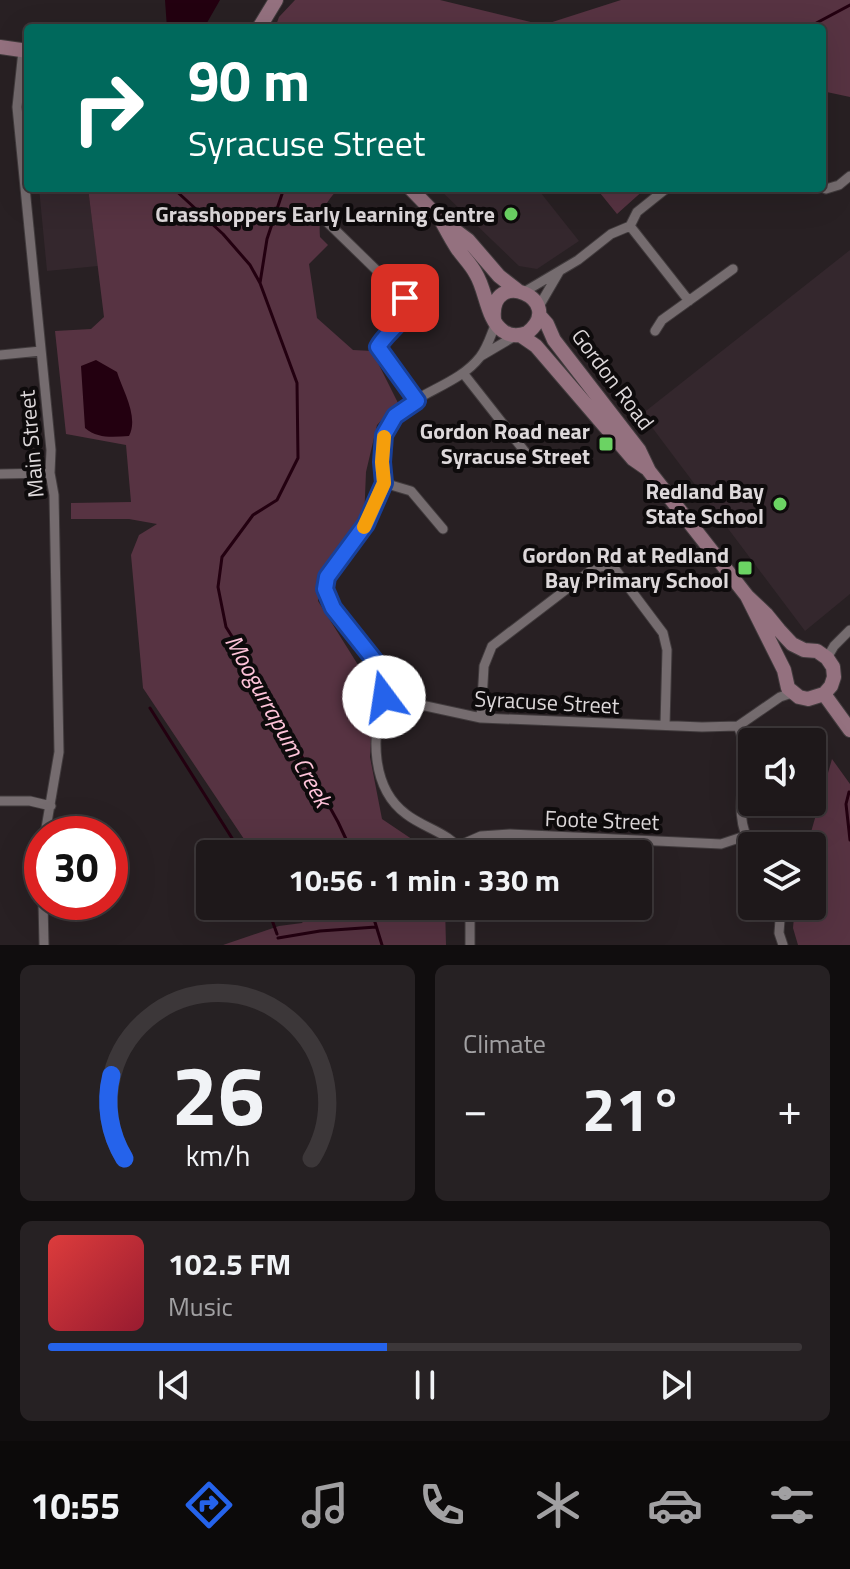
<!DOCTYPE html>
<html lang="en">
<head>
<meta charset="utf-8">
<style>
  body { margin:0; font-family:"Titillium Web",sans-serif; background:#262123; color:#f1f3f6; height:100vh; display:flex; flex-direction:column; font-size:30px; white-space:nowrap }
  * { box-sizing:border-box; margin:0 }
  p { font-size:26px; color:#a1a0a2 }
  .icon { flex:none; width:44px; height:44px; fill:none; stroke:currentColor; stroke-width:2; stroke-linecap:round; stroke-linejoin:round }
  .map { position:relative; height:945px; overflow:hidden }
  .drawer { display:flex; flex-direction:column; gap:20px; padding:20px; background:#100d0e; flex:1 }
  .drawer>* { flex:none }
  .hud { position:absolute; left:24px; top:24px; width:802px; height:168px; border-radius:8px; box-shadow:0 8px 32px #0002,0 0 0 2px #3c3739; background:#00695c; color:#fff; overflow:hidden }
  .tools { position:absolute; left:738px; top:728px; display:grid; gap:16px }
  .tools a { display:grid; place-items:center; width:88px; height:88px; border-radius:8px; background:#1e181a; box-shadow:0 8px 32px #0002,0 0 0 2px #3c3739; font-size:40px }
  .speed { position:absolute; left:24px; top:816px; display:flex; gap:16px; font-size:40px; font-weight:700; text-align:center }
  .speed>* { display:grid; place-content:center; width:104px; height:104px; border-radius:50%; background:#1e181a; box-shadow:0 8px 32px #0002,0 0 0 2px #3c3739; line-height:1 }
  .speed .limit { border:12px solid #d22; background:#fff; color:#111 }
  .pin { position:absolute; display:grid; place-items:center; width:68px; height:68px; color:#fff; margin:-34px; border-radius:16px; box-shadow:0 4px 12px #0006 }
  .me { position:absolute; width:88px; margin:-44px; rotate:346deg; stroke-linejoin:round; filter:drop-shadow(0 0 6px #0008) }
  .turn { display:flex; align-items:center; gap:28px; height:168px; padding:0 32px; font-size:36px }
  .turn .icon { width:104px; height:104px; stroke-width:2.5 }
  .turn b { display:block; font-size:56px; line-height:68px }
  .big { font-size:60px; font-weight:700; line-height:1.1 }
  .drawer .card { flex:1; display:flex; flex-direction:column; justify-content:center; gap:12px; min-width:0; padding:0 28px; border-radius:12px; background:#262123 }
  .drawer .dial { align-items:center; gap:0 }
  .dial svg { height:208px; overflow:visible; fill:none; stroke:#3c3739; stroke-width:7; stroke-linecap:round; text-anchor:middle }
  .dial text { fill:#f1f3f6; stroke:none }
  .song { display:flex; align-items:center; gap:24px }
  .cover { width:96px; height:96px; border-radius:12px; background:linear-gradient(135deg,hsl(0 70% 55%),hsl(350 70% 35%)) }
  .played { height:8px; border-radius:4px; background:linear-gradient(90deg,#2563eb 45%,#3c3739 45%) }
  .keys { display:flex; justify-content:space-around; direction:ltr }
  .heat { display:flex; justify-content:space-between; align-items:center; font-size:44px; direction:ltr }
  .drawer .tiles { flex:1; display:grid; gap:20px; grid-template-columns:1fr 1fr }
  .card:last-child { grid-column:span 2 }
  .trip { position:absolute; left:196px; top:840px; width:456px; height:80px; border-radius:8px; background:#1e181a; box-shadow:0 8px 32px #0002,0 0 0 2px #3c3739; font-weight:700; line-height:80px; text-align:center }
  .tab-bar { display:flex; height:128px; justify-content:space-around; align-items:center; background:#0c0a0a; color:#a1a0a2 }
  .tab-bar .icon { width:56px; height:56px }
  .tab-bar .on { color:#2563eb }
  .tab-bar b { font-size:36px; color:#f1f3f6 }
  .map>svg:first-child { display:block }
</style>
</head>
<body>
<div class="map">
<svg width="850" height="945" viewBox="0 0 850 945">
  <rect width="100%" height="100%" fill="#282023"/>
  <path fill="#34272d" d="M39 188H88L98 266 47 271Z
    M438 188H537L579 241 537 269 519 266Z
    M850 250V594L805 631 642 414Z"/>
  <path fill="#573342" d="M295 0H440L543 25 621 0H850V97L822 91V28H275L279 17Z
    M88 188H339C324 204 318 215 320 237L328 245 309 264 317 318 353 350 372 351 398 403 377 425 366 472 364 521 319 577 318 601 375 692 370 757 382 819 434 854H251L246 842 143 688 131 555 139 535 157 524 129 519H71V503L131 502 126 445 66 434 55 331 91 329 104 317Z
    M596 188H646L617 214Z
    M832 759 850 784V945H798L793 928 795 906H812V846H807Z
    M315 906H445L446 945H223L279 926 302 923Z"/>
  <path fill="#230010" d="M220 0 204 28H167L165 0Z
    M96 360 117 372C123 391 139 417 129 436 113 437 98 439 85 428L81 366Z"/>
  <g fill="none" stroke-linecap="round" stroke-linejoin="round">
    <path stroke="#230010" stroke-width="3" d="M807 28 850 5
      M173 188 223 234 250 265 260 283 297 383 298 458 277 500 253 515 222 557 218 587 226 627 260 681 338 822 353 854
      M260 283 267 239 284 188
      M150 708 242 854
      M849 792 846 804 850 840
      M267 906 277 934
      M370 906 382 945
      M278 938 320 931 376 927"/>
    <g stroke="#413b3d" stroke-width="11">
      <path id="street" d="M23 51 17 107 51 450 50 473 54 495 59 752 45 834
        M822 187 826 189 839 185 850 176
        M326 221 405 298C411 321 388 329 378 347L417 401
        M630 226 689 301
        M524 292 578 260 611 234 630 226 637 212 667 188
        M538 308 559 272
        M496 323C491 334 488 347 480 357 458 385 419 391 395 416 378 436 385 458 384 481 383 493 373 509 368 520 356 546 319 568 327 599L383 671 384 697 481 718 702 727 738 726 780 697 792 693
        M655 331 662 320 733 269
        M0 355 41 351
        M481 356 515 336
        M463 373 533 462
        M0 474 50 473
        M384 483 411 491 443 529
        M827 658 834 646 850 630
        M384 697C371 735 371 788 406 814 425 829 450 832 463 854
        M481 718 484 666 492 646 593 569 604 566 615 569 663 633 667 650 665 725
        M738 726C755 763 727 812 752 846
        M0 801H30L51 806
        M458 846 481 836 510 834 721 844 745 836
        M43 902 44 945
        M781 906 779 933 783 945
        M470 945V906"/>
    </g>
    <g stroke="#413b3d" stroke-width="16">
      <path id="secondary" d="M259 28 276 0
        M0 47 28 51
        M410 188 441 220 468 240 499 276 517 290
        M441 220C446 229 451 239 457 248 463 257 471 264 476 274 486 290 487 320 503 331 511 337 519 336 527 333 569 300 489 265 494 319
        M539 315 547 324 554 340 639 450 649 471 747 596 766 614 779 630 792 644 804 650 817 651 827 658 833 667 834 677 831 686 824 694 808 699 799 697 788 688 784 670 747 596
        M520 335 536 346 633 459 646 468
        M824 694 850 730"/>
    </g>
    <use href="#street" stroke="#756c6f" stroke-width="9"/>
    <use href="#secondary" stroke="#94717f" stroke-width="14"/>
  </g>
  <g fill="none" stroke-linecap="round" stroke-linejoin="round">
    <g stroke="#184099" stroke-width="20">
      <path id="route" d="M384 697 383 671 333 608 325 589 327 577 366 524 384 483 382 462 384 435 395 416 417 401 378 347C388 329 410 321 405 298"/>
    </g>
    <use href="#route" stroke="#2563eb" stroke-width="14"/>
    <path stroke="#f59e0b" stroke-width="14" d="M364 527 384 483 382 462 384 437"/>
  </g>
  <g fill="#6bd363" stroke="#0e0b0c" stroke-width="3">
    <circle cx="511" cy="214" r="8"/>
    <rect x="598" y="436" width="16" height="16" rx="4"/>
    <circle cx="780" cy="504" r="8"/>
    <rect x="737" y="560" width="16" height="16" rx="4"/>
  </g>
  <g text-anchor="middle" stroke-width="8" stroke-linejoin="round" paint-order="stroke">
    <g font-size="22" font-weight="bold" fill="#ddd8da" stroke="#0e0b0c" text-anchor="end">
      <text x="495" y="222">Grasshoppers Early Learning Centre</text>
      <text x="590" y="439">Gordon Road near<tspan x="590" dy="25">Syracuse Street</tspan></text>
      <text x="764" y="499">Redland Bay<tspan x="764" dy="25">State School</tspan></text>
      <text x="729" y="563">Gordon Rd at Redland<tspan x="729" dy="25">Bay Primary School</tspan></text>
    </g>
    <g font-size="22" fill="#ddd8da" stroke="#0e0b0c">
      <text transform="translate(613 379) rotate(53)" y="8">Gordon Road</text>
      <text transform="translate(31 444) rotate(-95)" y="8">Main Street</text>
      <text transform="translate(547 702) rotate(3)" y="8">Syracuse Street</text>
      <text transform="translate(602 820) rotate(2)" y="8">Foote Street</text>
    </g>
    <g font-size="24" font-style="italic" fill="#ffc4da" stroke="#0e0b0c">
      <text transform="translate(278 721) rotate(61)" y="8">Moogurrapum Creek</text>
    </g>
  </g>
</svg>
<div class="tools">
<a><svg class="icon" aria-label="sound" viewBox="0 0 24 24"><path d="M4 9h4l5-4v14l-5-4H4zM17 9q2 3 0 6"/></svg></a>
<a><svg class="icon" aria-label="layers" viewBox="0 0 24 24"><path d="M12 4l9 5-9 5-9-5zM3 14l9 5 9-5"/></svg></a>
</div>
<div class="speed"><div class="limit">30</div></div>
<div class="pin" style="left:405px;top:298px;background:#d93025"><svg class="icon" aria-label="arrive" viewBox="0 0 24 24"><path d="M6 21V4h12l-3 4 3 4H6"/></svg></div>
<svg class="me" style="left:384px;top:697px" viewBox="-20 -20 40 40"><circle r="19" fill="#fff"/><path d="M0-13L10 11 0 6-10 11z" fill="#2563eb"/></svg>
<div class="trip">10:56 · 1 min · 330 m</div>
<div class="hud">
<div class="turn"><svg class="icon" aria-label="right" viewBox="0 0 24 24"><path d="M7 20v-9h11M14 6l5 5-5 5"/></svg><div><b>90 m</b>Syracuse Street</div></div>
</div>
</div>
<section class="drawer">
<div class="tiles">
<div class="card dial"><svg viewBox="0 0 100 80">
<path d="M14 69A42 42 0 1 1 86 69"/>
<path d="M14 69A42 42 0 0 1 9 37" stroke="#2563eb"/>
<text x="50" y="56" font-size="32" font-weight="700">26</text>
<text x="50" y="72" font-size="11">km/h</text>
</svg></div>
<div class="card"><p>Climate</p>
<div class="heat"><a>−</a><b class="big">21°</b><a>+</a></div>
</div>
<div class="card">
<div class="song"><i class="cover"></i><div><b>102.5 FM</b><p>Music</p></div></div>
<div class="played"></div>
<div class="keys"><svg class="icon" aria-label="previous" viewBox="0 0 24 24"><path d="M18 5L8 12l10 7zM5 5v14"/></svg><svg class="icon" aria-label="pause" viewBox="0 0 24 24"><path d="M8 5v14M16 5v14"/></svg><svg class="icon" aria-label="next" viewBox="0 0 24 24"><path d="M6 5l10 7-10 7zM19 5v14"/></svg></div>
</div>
</div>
</section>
<nav class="tab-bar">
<b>10:55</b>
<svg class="icon on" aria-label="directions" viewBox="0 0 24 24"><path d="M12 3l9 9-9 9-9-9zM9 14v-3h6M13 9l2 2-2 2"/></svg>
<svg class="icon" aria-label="music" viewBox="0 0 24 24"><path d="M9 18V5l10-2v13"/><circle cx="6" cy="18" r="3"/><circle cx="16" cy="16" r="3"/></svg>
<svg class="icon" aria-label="phone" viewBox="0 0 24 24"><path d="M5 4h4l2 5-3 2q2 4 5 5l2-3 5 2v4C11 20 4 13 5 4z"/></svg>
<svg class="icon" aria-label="climate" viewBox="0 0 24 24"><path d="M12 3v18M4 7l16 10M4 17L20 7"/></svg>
<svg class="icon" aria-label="car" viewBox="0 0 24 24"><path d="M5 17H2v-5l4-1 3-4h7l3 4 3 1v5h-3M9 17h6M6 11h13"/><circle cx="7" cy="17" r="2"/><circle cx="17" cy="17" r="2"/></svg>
<svg class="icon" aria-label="filters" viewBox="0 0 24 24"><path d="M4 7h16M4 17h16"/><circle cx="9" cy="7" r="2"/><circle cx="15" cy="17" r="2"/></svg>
</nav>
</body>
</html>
